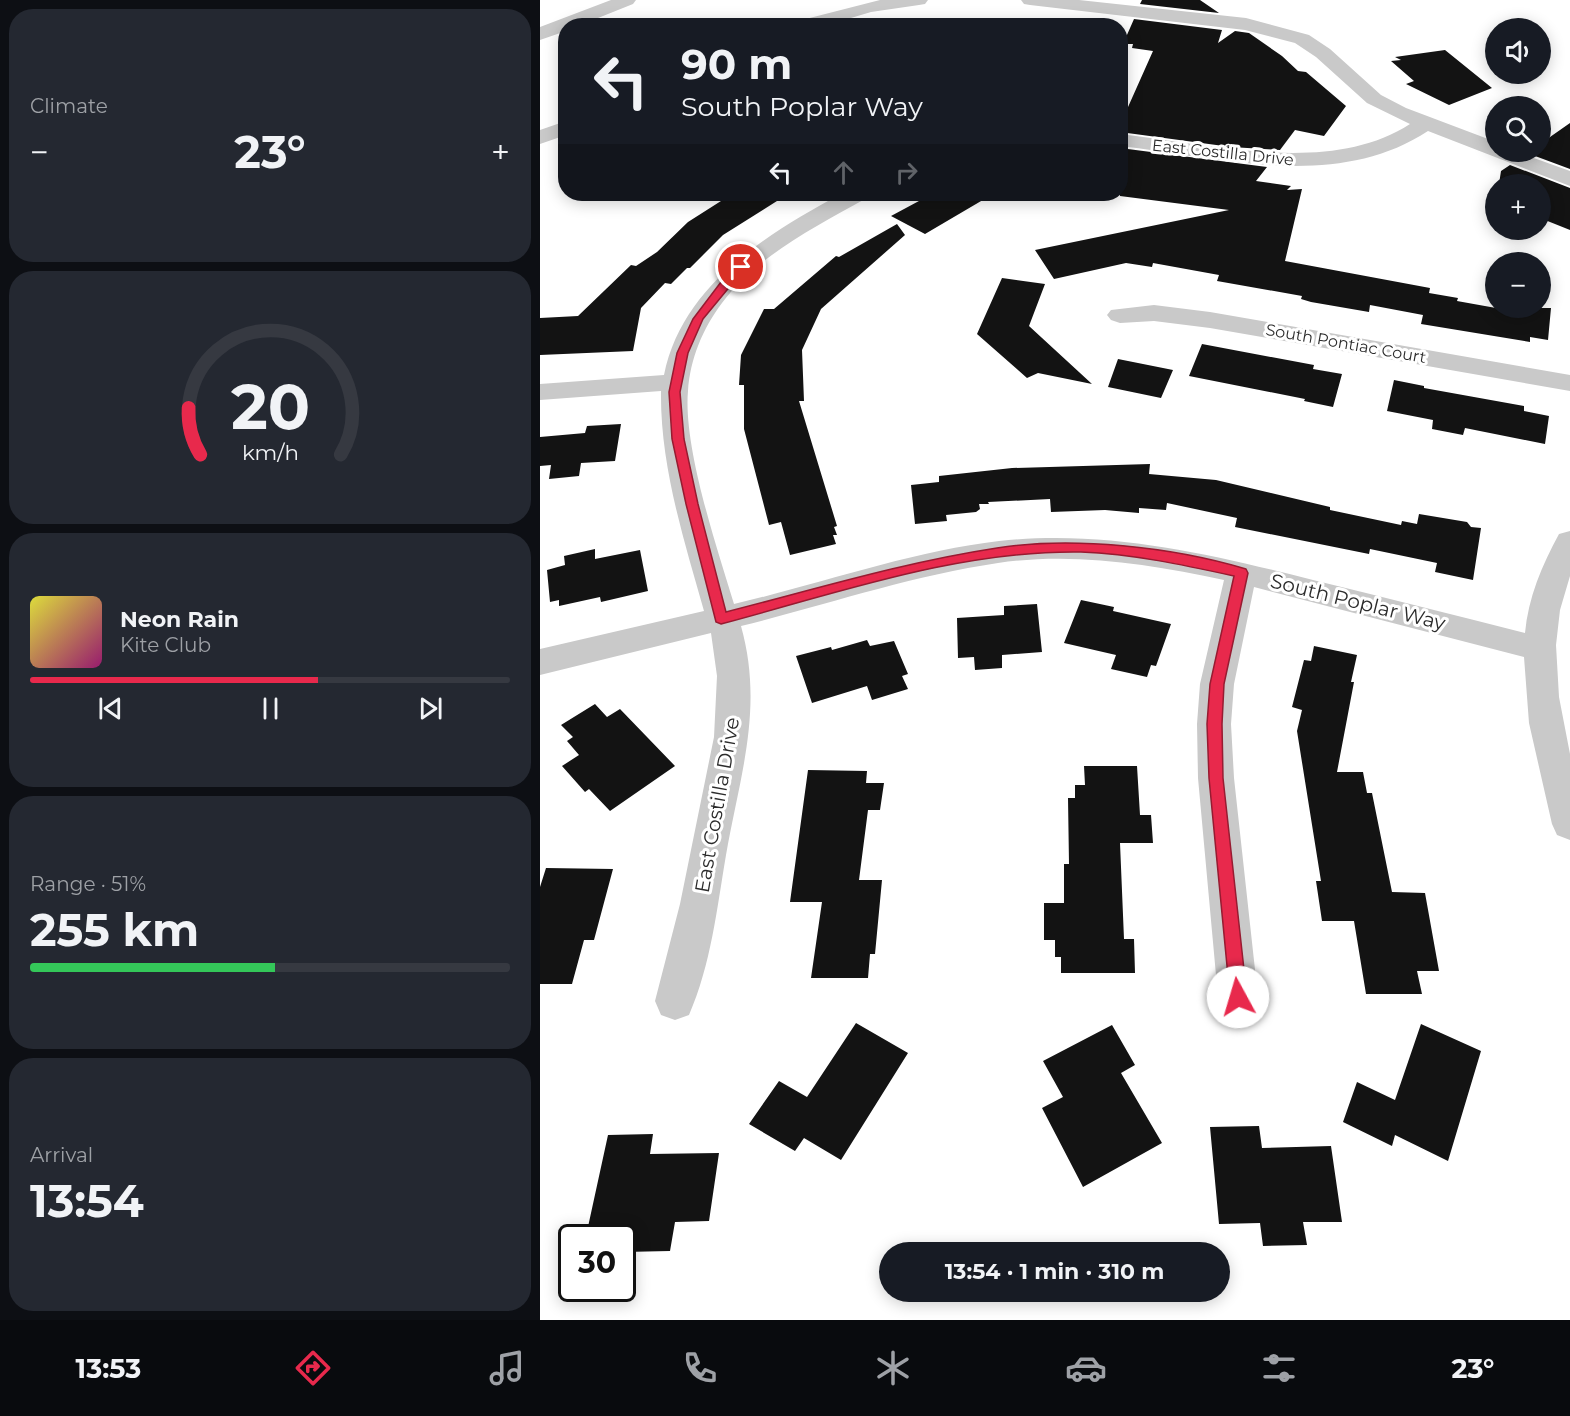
<!DOCTYPE html>
<html lang="en">
<head>
<meta charset="utf-8">
<style>
  body { margin:0; font-family:Montserrat,sans-serif; background:#242831; color:#f1f3f6; height:100vh; display:flex; flex-direction:column; font-size:22px; white-space:nowrap }
  * { box-sizing:border-box; margin:0 }
  p { font-size:20px; color:#9ea1a6 }
  .icon { flex:none; width:33px; height:33px; fill:none; stroke:currentColor; stroke-width:2; stroke-linecap:round; stroke-linejoin:round }
  .map { position:relative; flex:1; overflow:hidden }
  .details { display:flex; flex-direction:column; gap:9px; padding:9px; background:#0d0f14; width:540px }
  .details>* { flex:none }
  .banner { position:absolute; left:18px; top:18px; width:570px; height:183px; border-radius:24px; box-shadow:0 3px 15px #0003; background:#171b24; color:#f1f3f6; overflow:hidden }
  .tools { position:absolute; left:945px; top:18px; display:grid; gap:12px }
  .tools a { display:grid; place-items:center; width:66px; height:66px; border-radius:50%; background:#171b24; box-shadow:0 3px 15px #0003; font-size:30px }
  .speed { position:absolute; left:18px; top:1224px; display:flex; gap:12px; font-size:30px; font-weight:700; text-align:center }
  .speed>* { display:grid; place-content:center; width:78px; height:78px; border-radius:50%; background:#171b24; box-shadow:0 3px 15px #0003; line-height:1 }
  .speed .limit { border:3px solid #111; border-radius:9px; background:#fff; color:#111 }
  .pin { position:absolute; display:grid; place-items:center; width:51px; height:51px; color:#fff; margin:-26px; border:3px solid #fff; border-radius:50%; box-shadow:0 2px 6px #0007 }
  .me { position:absolute; width:66px; margin:-33px; rotate:354deg; stroke-linejoin:round; filter:drop-shadow(0 0 4px #0008) }
  .turn { display:flex; align-items:center; gap:21px; height:126px; padding:0 24px; font-size:27px }
  .turn .icon { width:78px; height:78px; stroke-width:2.5 }
  .turn b { display:block; font-size:42px; line-height:51px }
  .lanes { display:flex; align-items:center; height:57px; padding:0 24px; background:#0003; justify-content:center; gap:30px; direction:ltr }
  .lanes .off { opacity:.35 }
  .big { font-size:45px; font-weight:700; line-height:1.1 }
  .details .tile { flex:1; display:flex; flex-direction:column; justify-content:center; gap:9px; min-width:0; padding:0 21px; border-radius:24px; background:#242831 }
  .details .dial { align-items:center; gap:0 }
  .dial svg { height:156px; overflow:visible; fill:none; stroke:#363941; stroke-width:7; stroke-linecap:round; text-anchor:middle }
  .dial text { fill:#f1f3f6; stroke:none }
  .song { display:flex; align-items:center; gap:18px }
  .cover { width:72px; height:72px; border-radius:9px; background:linear-gradient(135deg,hsl(60 70% 55%),hsl(320 70% 35%)) }
  .played { height:6px; border-radius:3px; background:linear-gradient(90deg,#e8294c 60%,#363941 60%) }
  .keys { display:flex; justify-content:space-around; direction:ltr }
  .heat { display:flex; justify-content:space-between; align-items:center; font-size:33px; direction:ltr }
  .charge { height:9px; border-radius:4px; background:linear-gradient(90deg,#34c759 51%,#363941 0) }
  .trip { position:absolute; left:339px; top:1242px; width:351px; height:60px; border-radius:30px; background:#171b24; box-shadow:0 3px 15px #0003; font-weight:700; line-height:60px; text-align:center }
  .menu { display:flex; height:96px; justify-content:space-around; align-items:center; background:#090b0e; color:#9ea1a6 }
  .menu .icon { width:42px; height:42px }
  .menu .on { color:#e8294c }
  .menu b { font-size:27px; color:#f1f3f6 }
  main { display:flex; flex:1; min-height:0 }
  .map>svg:first-child { display:block }
</style>
</head>
<body>
<main>
<section class="details">
<div class="tile"><p>Climate</p>
<div class="heat"><a>−</a><b class="big">23°</b><a>+</a></div>
</div>
<div class="tile dial"><svg viewBox="0 0 100 80">
<path d="M14 69A42 42 0 1 1 86 69"/>
<path d="M14 69A42 42 0 0 1 8 45" stroke="#e8294c"/>
<text x="50" y="56" font-size="32" font-weight="700">20</text>
<text x="50" y="72" font-size="11">km/h</text>
</svg></div>
<div class="tile">
<div class="song"><i class="cover"></i><div><b>Neon Rain</b><p>Kite Club</p></div></div>
<div class="played"></div>
<div class="keys"><svg class="icon" aria-label="previous" viewBox="0 0 24 24"><path d="M18 5L8 12l10 7zM5 5v14"/></svg><svg class="icon" aria-label="pause" viewBox="0 0 24 24"><path d="M8 5v14M16 5v14"/></svg><svg class="icon" aria-label="next" viewBox="0 0 24 24"><path d="M6 5l10 7-10 7zM19 5v14"/></svg></div>
</div>
<div class="tile"><p>Range · 51%</p><b class="big">255 km</b><div class="charge"></div></div>
<div class="tile"><p>Arrival</p><b class="big">13:54</b></div>
</section>
<div class="map">
<svg width="1030" height="1320" viewBox="0 0 1030 1320">
  <rect width="100%" height="100%" fill="#fff"/>
  <path fill="#131313" d="M602 0H660L679 13 600 4Z
    M594 19 682 30 678 43 695 31 709 33 742 56 758 71 766 72 806 106 784 136 755 130 740 150 691 147 580 132V125L613 51 592 48 593 44H583Z
    M905 50 952 88 909 105 866 84 874 81 851 61 861 60 855 57Z
    M1030 123V169L987 153 1000 152V144Z
    M580 148 727 167 716 181 751 186 747 190 762 189 745 261 890 288 889 293 918 298 917 301 956 308H1011L1008 340 990 337V342L881 324 883 315 830 305 829 312 771 302 761 299 762 296 677 281 679 275 613 263 612 267 586 263 514 279 495 250 689 210 580 196Z
    M970 165 1030 188V230L1000 218V184H959L961 171Z
    M192 194H248L183 235 150 268H147L131 284 125 283 101 308 93 351 0 355V318L38 316 91 265 96 266 117 252 148 222Z
    M392 194H453L385 234 351 216Z
    M357 224 365 235 281 309 262 350 264 401H259L297 526 294 527 297 535H293L296 544 250 555 241 522 229 525 204 429V385H199L201 355 224 309H234L296 256 299 257Z
    M462 278 505 284 489 326 552 384 498 373 487 378 437 334Z
    M662 344 774 365 773 369 802 374 793 407 764 401 765 399 649 376Z
    M578 359 633 370 621 398 568 387Z
    M854 380 884 386V388L984 406V411L1009 416 1005 444 925 428 923 435 892 429 893 420 847 411Z
    M81 424 75 461 41 463 39 476 9 479 11 465 0 466V437L45 433 47 426Z
    M610 464 609 474 676 480 790 507V510L861 525 862 521 877 524 879 514 927 522 931 527 941 528 933 580 895 572 897 563 830 549 829 554 695 527 697 518 627 503 626 510 599 508V513L565 510 511 512 510 499 448 502 449 504H439L440 509 436 512 406 515 407 521 375 524 371 485 399 482V476L472 468Z
    M55 549V559L100 550 108 591 61 602 60 597 19 606V600L10 602 7 570 25 565 24 556Z
    M541 600 574 607 573 611 631 624 616 666 611 665 607 677 571 669 576 655 524 643Z
    M497 604 502 652 462 655V668L435 670 434 657 418 658 417 618 464 615V606Z
    M327 640 330 646 354 641 368 674 362 676 368 689 332 700 327 686 272 703 256 656 291 647 292 650Z
    M774 646 817 655 811 682H814L797 772H823L827 793H832L852 892 885 893 899 971H877L882 994H826L814 921H782L776 881H781L757 731 762 710 752 707 764 660 771 661Z
    M55 704 67 717 80 709 135 766 70 811 49 789 45 792 22 766 39 755 27 741 33 737 21 725Z
    M544 766H597L600 815H611L613 843H580L584 939H594L595 973H521V957H515V940H504V903H524V864H529L528 798H535V785H545Z
    M268 770 327 771 326 783H344L340 810H328L319 880H342L335 954H330L328 978H271L282 902H250Z
    M6 868 73 869 54 940H44L32 984H0V887Z
    M316 1023 368 1053 301 1160 264 1138 255 1151 209 1124 239 1081 267 1097Z
    M881 1024 941 1051 908 1161 855 1135 852 1146 803 1122 817 1082 855 1100Z
    M572 1025 595 1065 581 1073 622 1143 543 1187 502 1108 523 1097 503 1061Z
    M719 1126 722 1148 791 1146 802 1222H763L767 1245 723 1246 720 1223 679 1224 670 1127Z
    M113 1134 110 1154 179 1153 169 1221 135 1222 130 1251 83 1252 82 1235 46 1236 68 1135Z"/>
  <g fill="none" stroke-linecap="round" stroke-linejoin="round">
    <path fill="#c9c9c9" fill-rule="evenodd" d="M71 0H96L93 4 38 26H26V31L0 40V27Z
      M340 0H388L385 4 379 5 331 12 284 26H252L254 22Z
      M481 0H539L706 18 769 35 790 49 841 95 866 108 956 142V152H977L1030 171V186L888 131C797 191 681 158 580 146V134C671 144 790 176 870 124L827 103 776 57 755 43 705 30 490 5 484 4Z
      M26 121V135L0 144V130Z
      M301 194H328L325 199C275 227 217 256 182 303 163 328 150 359 148 391 143 447 177 548 194 604 280 584 372 551 459 541 567 529 670 554 773 580 844 597 914 615 985 633 988 598 1002 565 1019 534L1030 531V576L1020 610 1016 645 1019 697 1030 754V840L1017 835 1012 824 989 723 984 657 714 587 694 684 691 724 694 778 718 997 712 1011 698 1016 684 1011 678 997 658 778 657 724 660 684 684 580C610 564 533 552 458 563 370 576 286 605 201 626 224 708 200 775 186 855 177 908 171 965 149 1015L135 1020 121 1015 115 1001 140 904 174 737 177 676 171 633 0 675V649L164 611C144 540 120 466 121 391L0 400V384L124 375C142 285 227 234 301 194Z
      M614 305 670 312 1030 375V391L670 328 614 321 580 323 571 320 567 315 571 310Z"/>
  </g>
  <path fill="#e8294c" stroke="#971b31" stroke-width="1.5" d="M198 265 206 267 163 319 148 353 140 392 144 439 158 504 186 612C276 589 365 562 457 548 533 536 633 547 706 569L708 573 684 684 682 724 683 778 707 997 704 1002 698 1005 692 1002 690 997 669 778 667 724 670 684 694 576C644 565 593 554 541 552 419 550 298 593 181 624L176 622 146 504 132 439 129 392 137 353 153 319 184 278Z"/>
  <g text-anchor="middle" stroke-width="6" stroke-linejoin="round" paint-order="stroke">
    <g font-size="16" fill="#2c2c2c" stroke="#fff">
      <text transform="translate(683 152) rotate(6)" y="6">East Costilla Drive</text>
      <text transform="translate(806 343) rotate(10)" y="6">South Pontiac Court</text>
    </g>
    <g font-size="20" fill="#2c2c2c" stroke="#fff">
      <text transform="translate(818 602) rotate(14)" y="7">South Poplar Way</text>
      <text transform="translate(177 805) rotate(-80)" y="7">East Costilla Drive</text>
    </g>
  </g>
</svg>
<div class="tools">
<a><svg class="icon" aria-label="sound" viewBox="0 0 24 24"><path d="M4 9h4l5-4v14l-5-4H4zM17 9q2 3 0 6"/></svg></a>
<a><svg class="icon" aria-label="search" viewBox="0 0 24 24"><circle cx="10" cy="10" r="6"/><path d="M15 15l6 6"/></svg></a>
<a>+</a>
<a>−</a>
</div>
<div class="speed"><div class="limit">30</div></div>
<div class="pin" style="left:201px;top:267px;background:#d93025"><svg class="icon" aria-label="arrive" viewBox="0 0 24 24"><path d="M6 21V4h12l-3 4 3 4H6"/></svg></div>
<svg class="me" style="left:698px;top:997px" viewBox="-20 -20 40 40"><circle r="19" fill="#fff"/><path d="M0-13L10 11 0 6-10 11z" fill="#e8294c"/></svg>
<div class="trip">13:54 · 1 min · 310 m</div>
<div class="banner">
<div class="turn"><svg class="icon" aria-label="left" viewBox="0 0 24 24"><path d="M17 20v-9H6M10 6l-5 5 5 5"/></svg><div><b>90 m</b>South Poplar Way</div></div>
<div class="lanes"><svg class="icon" aria-label="left" viewBox="0 0 24 24"><path d="M17 20v-9H6M10 6l-5 5 5 5"/></svg><svg class="icon off" aria-label="ahead" viewBox="0 0 24 24"><path d="M12 20V5M6 11l6-6 6 6"/></svg><svg class="icon off" aria-label="right" viewBox="0 0 24 24"><path d="M7 20v-9h11M14 6l5 5-5 5"/></svg></div>
</div>
</div>
</main>
<nav class="menu">
<b>13:53</b>
<svg class="icon on" aria-label="directions" viewBox="0 0 24 24"><path d="M12 3l9 9-9 9-9-9zM9 14v-3h6M13 9l2 2-2 2"/></svg>
<svg class="icon" aria-label="music" viewBox="0 0 24 24"><path d="M9 18V5l10-2v13"/><circle cx="6" cy="18" r="3"/><circle cx="16" cy="16" r="3"/></svg>
<svg class="icon" aria-label="phone" viewBox="0 0 24 24"><path d="M5 4h4l2 5-3 2q2 4 5 5l2-3 5 2v4C11 20 4 13 5 4z"/></svg>
<svg class="icon" aria-label="climate" viewBox="0 0 24 24"><path d="M12 3v18M4 7l16 10M4 17L20 7"/></svg>
<svg class="icon" aria-label="car" viewBox="0 0 24 24"><path d="M5 17H2v-5l4-1 3-4h7l3 4 3 1v5h-3M9 17h6M6 11h13"/><circle cx="7" cy="17" r="2"/><circle cx="17" cy="17" r="2"/></svg>
<svg class="icon" aria-label="filters" viewBox="0 0 24 24"><path d="M4 7h16M4 17h16"/><circle cx="9" cy="7" r="2"/><circle cx="15" cy="17" r="2"/></svg>
<b>23°</b>
</nav>
</body>
</html>
